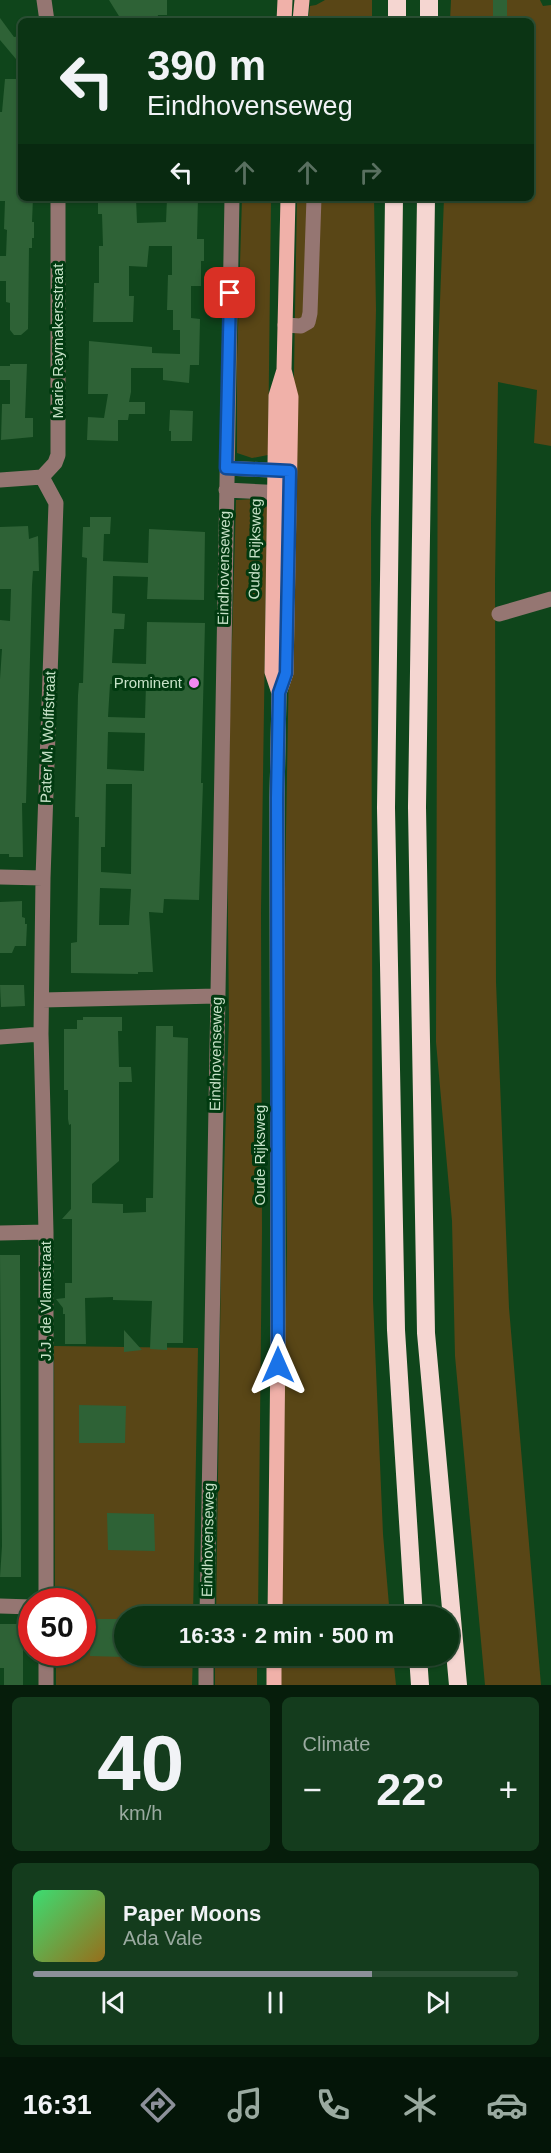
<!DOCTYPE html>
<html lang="en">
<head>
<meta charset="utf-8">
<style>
  body { margin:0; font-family:Helvetica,sans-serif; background:#143c1d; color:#f1f3f6; height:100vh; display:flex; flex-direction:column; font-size:22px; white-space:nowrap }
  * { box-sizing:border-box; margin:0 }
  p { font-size:20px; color:#9aaaa0 }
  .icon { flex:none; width:33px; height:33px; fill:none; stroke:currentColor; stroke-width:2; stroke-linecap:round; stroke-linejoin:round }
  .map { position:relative; height:1685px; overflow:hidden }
  .side { display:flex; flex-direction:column; gap:12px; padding:12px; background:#061d0b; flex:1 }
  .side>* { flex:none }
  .banner { position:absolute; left:18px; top:18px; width:516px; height:183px; border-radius:9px; box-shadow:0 2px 4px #0004,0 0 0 2px #2b4f34; background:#0b3414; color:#f1f3f6; overflow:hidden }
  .speed { position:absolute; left:18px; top:1588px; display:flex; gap:12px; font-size:30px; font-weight:700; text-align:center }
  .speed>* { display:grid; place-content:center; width:78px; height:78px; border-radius:50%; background:#0b3414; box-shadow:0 2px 4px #0004,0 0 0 2px #2b4f34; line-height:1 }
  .speed .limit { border:9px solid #d22; background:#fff; color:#111 }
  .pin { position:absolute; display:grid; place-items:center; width:51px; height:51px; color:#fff; margin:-26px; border-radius:12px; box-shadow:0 3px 9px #0006 }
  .me { position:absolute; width:66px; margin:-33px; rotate:0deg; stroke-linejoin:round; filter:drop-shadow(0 0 4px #0008) }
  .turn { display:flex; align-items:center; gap:21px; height:126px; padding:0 30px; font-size:27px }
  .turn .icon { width:78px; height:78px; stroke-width:2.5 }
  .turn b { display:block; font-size:42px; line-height:51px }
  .lanes { display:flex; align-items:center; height:57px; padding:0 30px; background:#0003; justify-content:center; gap:30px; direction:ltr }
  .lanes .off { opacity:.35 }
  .big { font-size:45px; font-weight:800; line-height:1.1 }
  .side .tile { flex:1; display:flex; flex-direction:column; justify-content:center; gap:9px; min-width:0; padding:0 21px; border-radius:9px; background:#143c1d }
  .side .dial { align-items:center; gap:0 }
  .dial b { font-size:78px; line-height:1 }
  .song { display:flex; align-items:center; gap:18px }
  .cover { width:72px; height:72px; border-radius:9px; background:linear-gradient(135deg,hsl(140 70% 55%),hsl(40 70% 35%)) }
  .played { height:6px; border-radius:3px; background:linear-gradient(90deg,#8c9099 70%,#2b4f34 70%) }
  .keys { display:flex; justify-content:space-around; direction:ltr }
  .heat { display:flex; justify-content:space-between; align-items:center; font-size:33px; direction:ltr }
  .side .tiles { flex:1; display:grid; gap:12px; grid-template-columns:1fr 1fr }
  .tile:last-child { grid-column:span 2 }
  .trip { position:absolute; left:114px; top:1606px; width:345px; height:60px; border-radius:30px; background:#0b3414; box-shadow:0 2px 4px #0004,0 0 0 2px #2b4f34; font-weight:800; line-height:60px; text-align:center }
  .menu { display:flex; height:96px; justify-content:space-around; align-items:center; background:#041508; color:#9aaaa0 }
  .menu .icon { width:42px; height:42px }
  .menu .on { color:#8c9099 }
  .menu b { font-size:27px; color:#f1f3f6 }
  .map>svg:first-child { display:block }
</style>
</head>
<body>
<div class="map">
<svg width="551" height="1685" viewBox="0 0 551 1685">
  <rect width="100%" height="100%" fill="#0f451b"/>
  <path fill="#594616" d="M325 0H372V21H308L310 6 316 5Z
    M451 0H540L543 6 551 5V446L534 443 537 390 498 382 495 581 496 982 509 1308 541 1685H485L455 1356 452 1221 436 1042 438 353 444 198H531V21H450Z
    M242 198H271L268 455 252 458 237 453V362Z
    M297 198H374L376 310 371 520 373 1300 383 1534 390 1617H281L287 1247 284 946Z
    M254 499 267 507 261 911 262 1231 258 1617H216L221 1266 229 1020 227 824 236 500Z
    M54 1346 198 1348 193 1617H124V1656H193L192 1685H56V1653H82V1602H55Z
    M215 1656H257V1685H215Z
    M280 1656H393L396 1685H280Z"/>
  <path fill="#2e6236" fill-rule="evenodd" d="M109 0H167V15H158L157 21H122Z
    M493 0H507V21H493Z
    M0 18 14 37 21 36V65L0 40Z
    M5 79H21V198H33L32 222H34V238H32V248H29L28 329 21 335H14L10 330V303L6 302V281H0V256H6L7 230 4 229 5 201H0V112H2Z
    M98 198H136L137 223 166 222 167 198H198L197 239H204V261H201V286H191V318L200 319 199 365H190L189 383 163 380V368H131V392L129 402H145V414H129L128 420H118V441L87 440 88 417 104 418 108 394H88L89 341 152 347V353L180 354V330H173V310H167L168 275H172V246H149L147 267 129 266V296H134L133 322H93L94 283H99V246H103L102 214H98Z
    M10 364H27L25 418H33V437L1 440 2 404H10V380H0V366H10Z
    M170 410 193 411 192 441H171V431H169Z
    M90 517H111L110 534H104L103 561 148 563 149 529 205 532 204 600 147 599 148 577 113 576 112 613 125 614 124 629H114L112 663 146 664 147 622 205 623 201 783H203L199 900 164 899 163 913 149 912 153 972H138V974L71 973V943L77 942 79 817H75L78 695 79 683H83L87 558 82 557 83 527H90ZM110 684H146L145 718 108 717ZM108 732 145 733 144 771 107 769ZM106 784H132L131 874 101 872V847H105ZM100 888 131 889 129 925H99Z
    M28 526 29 539 38 536 39 571H33L32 585 26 803H22L23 857H9V854H0V679L2 649H0V620L10 621 11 589H0V527Z
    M22 901V917L25 918V924H27L26 946H15L12 953H0V902Z
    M0 985H24L25 1006 1 1007Z
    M83 1017H122V1031H118L119 1067H131L132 1082H119V1161L92 1184V1203L123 1204V1213L146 1212V1198H153L156 1026H173V1037L188 1038 183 1343H167V1350L150 1349 152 1301 113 1300V1297L85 1298 86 1344H65V1314H63V1308L56 1299 65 1298V1283H72V1219H62L71 1209V1124L69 1125 68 1119V1090H64V1029H77V1020H83Z
    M0 1255H20L21 1577H0L2 1546Z
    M124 1330 142 1350 124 1352Z
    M79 1405 126 1406 125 1443H79Z
    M107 1513 154 1514 155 1551 108 1550Z
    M91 1619H124V1657L90 1656Z
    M0 1624H23V1630H30V1646H23V1685H4V1668H0Z"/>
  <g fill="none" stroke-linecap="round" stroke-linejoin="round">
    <path stroke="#957672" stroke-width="15" d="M44 0 47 21
      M285 325 301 326 308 322 310 313 314 198
      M227 468 287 471
      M42 477 56 503 43 878 41 1034 46 1232V1602
      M42 477 55 463 58 455V198
      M0 480 42 477
      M226 490 286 493
      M499 614 551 599
      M0 877 43 878
      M42 1000 217 996
      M0 1037 41 1034
      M0 1233 46 1232
      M0 1606 32 1607
      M207 1617 232 198
      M46 1685V1653
      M206 1685V1656"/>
    <path stroke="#f0b1a9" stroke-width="15" d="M284 21 285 0
      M300 21 302 0
      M279 693 272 672 276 396 284 370 288 198
      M275 1617 278 1343 277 798 279 693 286 673 291 397 284 370
      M274 1685V1656"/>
    <path stroke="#f5d6d1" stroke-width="18" d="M397 21V0
      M429 21V0
      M394 198 386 808 396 1330 414 1617
      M426 198 417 807 426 1333 458 1685
      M418 1656 420 1685"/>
  </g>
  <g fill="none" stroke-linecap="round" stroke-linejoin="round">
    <g stroke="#114b97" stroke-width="15">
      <path id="route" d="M230 293 226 468 290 471 286 673 279 693 277 798 278 1365"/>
    </g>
    <use href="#route" stroke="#1a73e8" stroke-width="10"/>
  </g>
  <circle fill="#f28af3" stroke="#013a10" stroke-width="2" cx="194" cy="683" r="6"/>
  <g text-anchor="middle" stroke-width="6" stroke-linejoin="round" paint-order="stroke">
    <g font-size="15" fill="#c7e2c8" stroke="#013a10">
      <text transform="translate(58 341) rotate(-90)" y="5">Marie Raymakersstraat</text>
      <text transform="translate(255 549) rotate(-89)" y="5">Oude Rijksweg</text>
      <text transform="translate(224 568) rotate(-89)" y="5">Eindhovenseweg</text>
      <text transform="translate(48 737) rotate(-88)" y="5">Pater M. Wolffstraat</text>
      <text transform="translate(216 1054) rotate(-89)" y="5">Eindhovenseweg</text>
      <text transform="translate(260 1155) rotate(-90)" y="5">Oude Rijksweg</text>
      <text transform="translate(46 1301) rotate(-90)" y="5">J.J. de Vlamstraat</text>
      <text transform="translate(208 1540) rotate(-89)" y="5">Eindhovenseweg</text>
    </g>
    <g font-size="15" fill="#c7e2c8" stroke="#013a10" text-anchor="end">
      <text x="182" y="688">Prominent</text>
    </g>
  </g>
</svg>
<div class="speed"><div class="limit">50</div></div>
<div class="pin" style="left:230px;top:293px;background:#d93025"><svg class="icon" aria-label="arrive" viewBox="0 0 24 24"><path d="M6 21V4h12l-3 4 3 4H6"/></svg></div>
<svg class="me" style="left:278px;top:1365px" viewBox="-20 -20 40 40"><path d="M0-17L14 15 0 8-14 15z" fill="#1a73e8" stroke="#fff" stroke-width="4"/></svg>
<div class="trip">16:33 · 2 min · 500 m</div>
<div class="banner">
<div class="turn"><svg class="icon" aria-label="left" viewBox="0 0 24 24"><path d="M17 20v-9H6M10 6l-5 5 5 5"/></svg><div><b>390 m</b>Eindhovenseweg</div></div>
<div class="lanes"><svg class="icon" aria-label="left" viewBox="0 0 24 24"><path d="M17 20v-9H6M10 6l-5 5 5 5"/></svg><svg class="icon off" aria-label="ahead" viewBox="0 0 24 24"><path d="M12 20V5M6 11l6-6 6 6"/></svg><svg class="icon off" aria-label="ahead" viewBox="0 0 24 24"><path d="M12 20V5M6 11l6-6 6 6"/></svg><svg class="icon off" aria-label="right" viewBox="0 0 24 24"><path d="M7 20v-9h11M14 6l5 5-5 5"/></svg></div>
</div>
</div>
<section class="side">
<div class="tiles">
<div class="tile dial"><b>40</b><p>km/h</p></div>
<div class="tile"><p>Climate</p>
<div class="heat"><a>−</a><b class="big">22°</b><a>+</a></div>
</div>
<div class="tile">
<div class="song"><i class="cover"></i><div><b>Paper Moons</b><p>Ada Vale</p></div></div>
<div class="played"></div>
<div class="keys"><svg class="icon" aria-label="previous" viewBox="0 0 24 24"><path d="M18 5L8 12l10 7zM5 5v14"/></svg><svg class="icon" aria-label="pause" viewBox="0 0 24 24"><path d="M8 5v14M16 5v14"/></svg><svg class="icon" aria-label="next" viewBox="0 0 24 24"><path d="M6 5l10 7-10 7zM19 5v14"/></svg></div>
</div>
</div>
</section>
<nav class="menu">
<b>16:31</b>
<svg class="icon on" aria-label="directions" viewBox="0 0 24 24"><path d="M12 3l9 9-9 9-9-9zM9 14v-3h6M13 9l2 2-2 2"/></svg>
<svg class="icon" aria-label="music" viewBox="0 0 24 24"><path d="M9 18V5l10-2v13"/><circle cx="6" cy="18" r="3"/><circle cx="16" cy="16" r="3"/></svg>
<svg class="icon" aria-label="phone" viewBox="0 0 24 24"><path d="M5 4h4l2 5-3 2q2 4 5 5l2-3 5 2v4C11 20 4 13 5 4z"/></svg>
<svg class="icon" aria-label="climate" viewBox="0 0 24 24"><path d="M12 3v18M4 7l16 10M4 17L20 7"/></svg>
<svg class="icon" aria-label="car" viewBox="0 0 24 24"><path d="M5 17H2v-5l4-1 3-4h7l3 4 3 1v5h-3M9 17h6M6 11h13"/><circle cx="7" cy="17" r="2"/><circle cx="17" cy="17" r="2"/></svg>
</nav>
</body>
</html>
